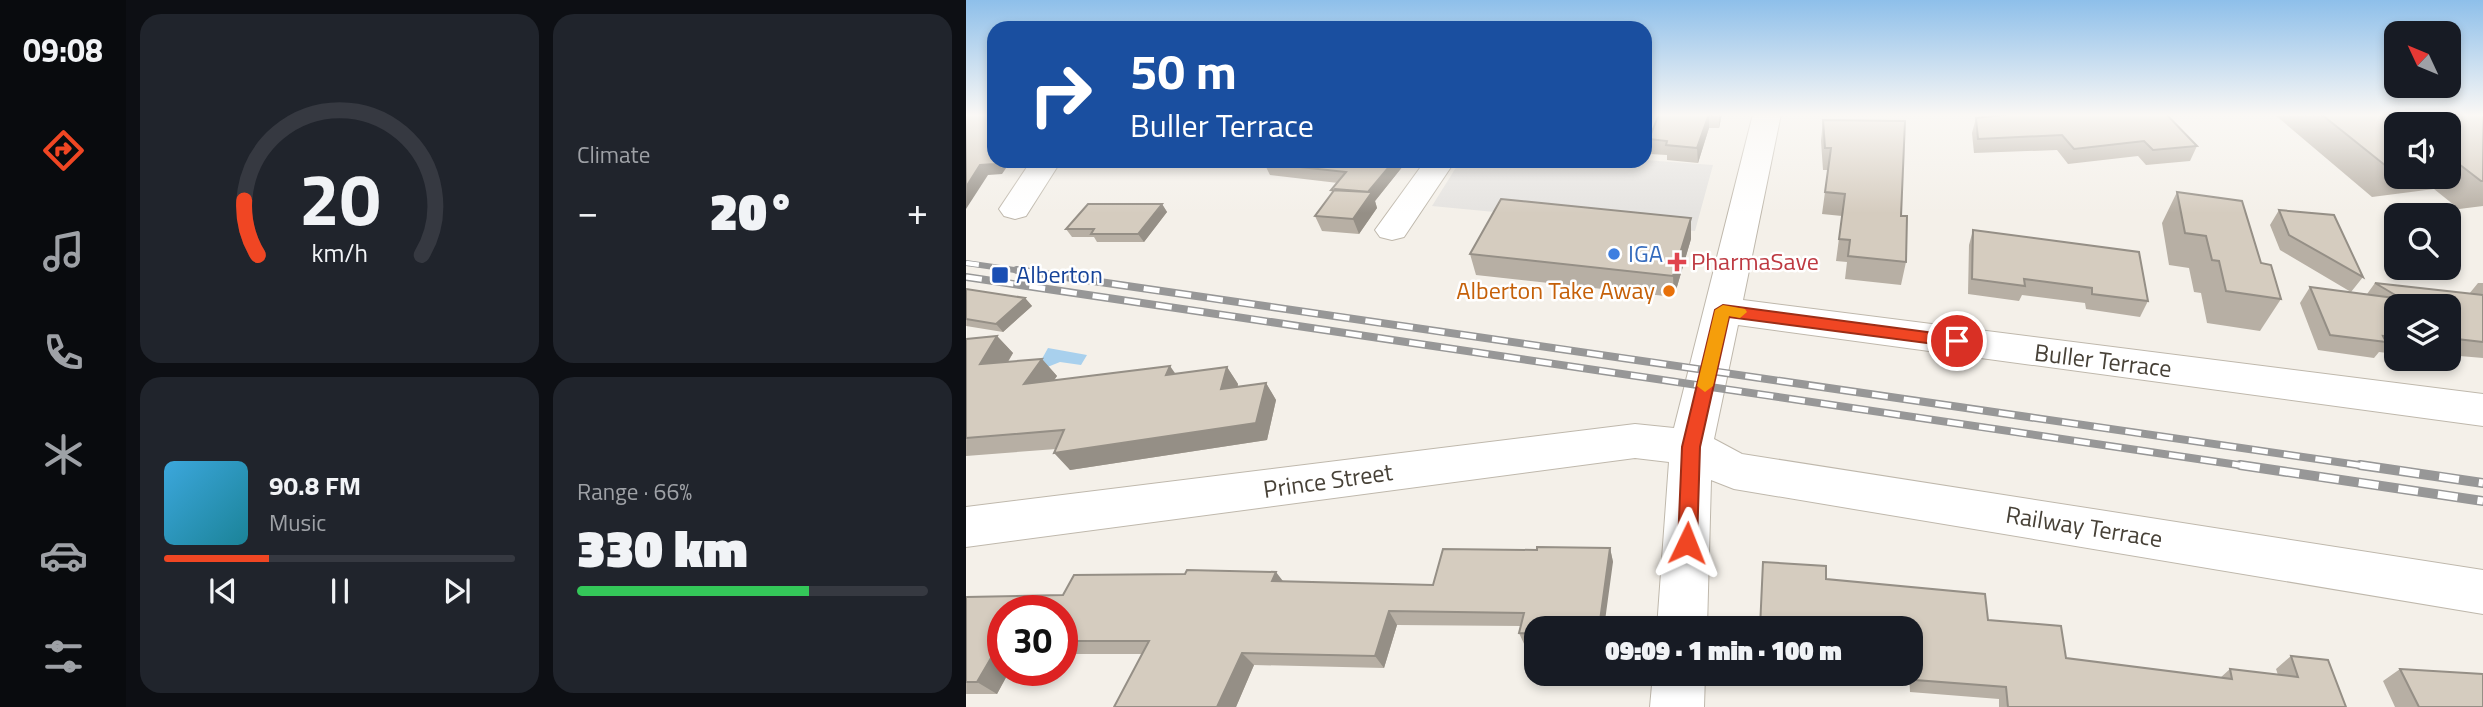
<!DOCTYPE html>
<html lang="en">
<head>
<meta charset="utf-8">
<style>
  body { margin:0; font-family:"Titillium Web",sans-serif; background:#20242c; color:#f1f3f6; height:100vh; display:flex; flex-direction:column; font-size:26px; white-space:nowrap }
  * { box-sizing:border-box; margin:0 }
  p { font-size:23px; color:#9ea1a6 }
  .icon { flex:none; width:38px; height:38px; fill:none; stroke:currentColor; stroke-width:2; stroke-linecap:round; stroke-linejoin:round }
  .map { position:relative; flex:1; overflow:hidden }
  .panel { display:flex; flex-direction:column; gap:14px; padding:14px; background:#0d0f14; width:840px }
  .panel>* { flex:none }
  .banner { position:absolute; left:21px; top:21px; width:665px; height:147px; border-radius:21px; box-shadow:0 4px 10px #0003; background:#1a4fa0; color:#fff; overflow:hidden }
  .needle { width:46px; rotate:314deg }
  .controls { position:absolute; left:1418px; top:21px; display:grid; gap:14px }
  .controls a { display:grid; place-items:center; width:77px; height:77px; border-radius:14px; background:#171b24; box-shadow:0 4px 10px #0003; font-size:35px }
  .speed { position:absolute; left:21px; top:595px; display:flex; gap:14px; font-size:35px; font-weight:700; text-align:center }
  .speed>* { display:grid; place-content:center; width:91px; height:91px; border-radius:50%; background:#171b24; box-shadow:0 4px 10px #0003; line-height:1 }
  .speed .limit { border:10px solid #d22; background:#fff; color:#111 }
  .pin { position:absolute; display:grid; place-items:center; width:60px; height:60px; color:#fff; margin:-30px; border:4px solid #fff; border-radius:50%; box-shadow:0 2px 7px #0007 }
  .me { position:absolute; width:77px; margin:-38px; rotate:2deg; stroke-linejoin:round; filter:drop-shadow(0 0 5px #0008) }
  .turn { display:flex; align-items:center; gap:24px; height:147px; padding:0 28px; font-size:32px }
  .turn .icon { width:91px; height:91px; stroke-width:2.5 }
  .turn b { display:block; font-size:49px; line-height:60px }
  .big { font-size:52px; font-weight:800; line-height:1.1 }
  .panel .card { flex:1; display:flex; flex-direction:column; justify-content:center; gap:10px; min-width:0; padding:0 24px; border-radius:21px; background:#20242c }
  .panel .dial { align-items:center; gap:0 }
  .dial svg { height:182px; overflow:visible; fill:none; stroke:#363941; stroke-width:7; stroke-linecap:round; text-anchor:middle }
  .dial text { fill:#f1f3f6; stroke:none }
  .song { display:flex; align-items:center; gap:21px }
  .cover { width:84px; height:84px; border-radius:10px; background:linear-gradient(135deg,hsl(200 70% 55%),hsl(190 70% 35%)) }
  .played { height:7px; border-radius:4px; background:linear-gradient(90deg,#f04623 30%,#363941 30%) }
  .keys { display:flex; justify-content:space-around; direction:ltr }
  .heat { display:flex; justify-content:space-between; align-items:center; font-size:38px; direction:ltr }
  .charge { height:10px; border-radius:5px; background:linear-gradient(90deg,#34c759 66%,#363941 0) }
  .panel .tiles { flex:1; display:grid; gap:14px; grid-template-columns:repeat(2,1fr) }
  .trip { position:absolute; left:558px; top:616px; width:399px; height:70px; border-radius:21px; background:#171b24; box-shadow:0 4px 10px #0003; font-weight:800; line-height:70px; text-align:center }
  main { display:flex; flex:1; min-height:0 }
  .tab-bar { display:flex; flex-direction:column; width:126px; justify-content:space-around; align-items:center; background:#090b0e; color:#9ea1a6 }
  .tab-bar .icon { width:49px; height:49px }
  .tab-bar .active { color:#f04623 }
  .tab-bar b { font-size:32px; color:#f1f3f6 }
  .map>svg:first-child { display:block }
</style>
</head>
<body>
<main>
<nav class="tab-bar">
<b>09:08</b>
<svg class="icon active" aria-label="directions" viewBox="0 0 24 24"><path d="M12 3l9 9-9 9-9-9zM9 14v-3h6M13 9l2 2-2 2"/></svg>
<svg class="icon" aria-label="music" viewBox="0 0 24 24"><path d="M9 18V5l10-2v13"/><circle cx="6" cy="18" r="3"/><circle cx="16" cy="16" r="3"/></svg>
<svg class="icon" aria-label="phone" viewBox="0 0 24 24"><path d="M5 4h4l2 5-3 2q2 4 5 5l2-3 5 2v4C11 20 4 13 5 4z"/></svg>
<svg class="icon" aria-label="climate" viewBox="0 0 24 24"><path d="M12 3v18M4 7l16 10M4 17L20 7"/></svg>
<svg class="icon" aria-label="car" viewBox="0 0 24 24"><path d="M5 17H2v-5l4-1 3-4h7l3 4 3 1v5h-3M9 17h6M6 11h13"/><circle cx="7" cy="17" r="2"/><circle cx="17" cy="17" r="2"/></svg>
<svg class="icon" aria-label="filters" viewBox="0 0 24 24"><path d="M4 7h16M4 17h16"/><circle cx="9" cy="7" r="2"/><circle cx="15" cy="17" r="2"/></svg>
</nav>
<section class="panel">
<div class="tiles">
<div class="card dial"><svg viewBox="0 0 100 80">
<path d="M14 69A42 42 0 1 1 86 69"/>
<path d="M14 69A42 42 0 0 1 8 45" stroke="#f04623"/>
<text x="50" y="56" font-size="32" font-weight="700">20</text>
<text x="50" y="72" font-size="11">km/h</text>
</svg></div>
<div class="card"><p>Climate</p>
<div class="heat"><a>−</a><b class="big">20°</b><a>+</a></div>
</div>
<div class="card">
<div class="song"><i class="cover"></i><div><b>90.8 FM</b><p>Music</p></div></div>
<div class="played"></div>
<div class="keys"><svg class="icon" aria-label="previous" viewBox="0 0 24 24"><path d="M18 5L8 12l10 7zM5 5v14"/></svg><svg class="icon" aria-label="pause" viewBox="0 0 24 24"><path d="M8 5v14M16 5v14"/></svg><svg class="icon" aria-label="next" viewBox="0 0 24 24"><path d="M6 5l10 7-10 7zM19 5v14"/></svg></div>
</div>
<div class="card"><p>Range · 66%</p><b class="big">330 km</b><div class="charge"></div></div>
</div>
</section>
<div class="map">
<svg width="1517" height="707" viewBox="0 0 1517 707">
  <rect width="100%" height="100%" fill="#f4f0e9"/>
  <path fill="#e5e3e0" d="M679 160 747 165 729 231 466 206 494 161Z"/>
  <path fill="#a8d0ed" d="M82 348 121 355 115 365 94 362 79 368 72 366Z"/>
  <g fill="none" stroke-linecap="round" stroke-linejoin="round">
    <g stroke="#bfb8ac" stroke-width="2">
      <path id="minor" d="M787 114H815L777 300 1517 394V426L772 325 748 439 776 454 1517 570V614L768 489 745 480 741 628H691L703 462 669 458 0 547V507L669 424 708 428Z
        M65 161H95L60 216 49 219 38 216 33 209Z
        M459 161H489L438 237 426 240 414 237 409 230Z
        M687 674H739L738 707H684Z"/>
    </g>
    <use href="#minor" fill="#fff" fill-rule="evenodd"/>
    <g stroke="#979797" stroke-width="6">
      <path id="rail-far2" d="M0 263 63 272"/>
    </g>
    <g stroke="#979797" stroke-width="8">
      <path id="rail-far1" d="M51 270 1406 467
        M0 277 1286 467"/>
    </g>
    <g stroke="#979797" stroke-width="10">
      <path id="rail" d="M1274 465 1517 501
        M1394 465 1517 483"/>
    </g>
    <use href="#rail-far2" stroke="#fff" stroke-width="4.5" stroke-dasharray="13" stroke-linecap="butt"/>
    <use href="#rail-far1" stroke="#fff" stroke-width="5" stroke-dasharray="16" stroke-linecap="butt"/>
    <use href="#rail" stroke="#fff" stroke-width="7" stroke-dasharray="20" stroke-linecap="butt"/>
  </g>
  <path fill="#b7afa4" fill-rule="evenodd" d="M693 114H756L753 128H743L732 163 701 160V155L684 154 683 139Z
    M1308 114H1517V206L1493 209 1468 189 1406 197ZM1430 124H1482V177H1430Z
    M1010 118 1231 146 1224 161 1180 165 1172 156 1102 164 1091 150 1008 153 1006 133Z
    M857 120 935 216 940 262 935 285 879 279 881 262 870 261 876 216 856 214 862 170H857L855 141Z
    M135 161H213L140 167Z
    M300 161H441L409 201 411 208 393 234 356 231 349 216 367 193 365 190 372 183 304 175 298 163Z
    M1211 192 1295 263 1315 299 1294 331 1241 323 1235 293 1228 292 1223 268 1203 265 1196 223Z
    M196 204 201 212 178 242H131L128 237H106L100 229Z
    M1313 210 1397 277 1385 292 1314 250 1304 225Z
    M725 218V239L708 297 510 275 504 254Z
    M1007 230 1182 301 1174 317 1120 309 1119 303 1056 295 1053 301 1002 294 1003 245Z
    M1409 283 1503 294 1512 283H1517V358L1482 355V306H1430V354L1413 352 1408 358 1352 350 1334 303 1344 287 1401 294Z
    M0 289 59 298 66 306 37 332 0 326Z
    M31 336 47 353 42 362 76 359 91 376 88 380 209 374 261 367 272 384V387L300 383 310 400 301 440 104 470 90 449 0 456V339Z
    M644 548 647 562 570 628V647L559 646 553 633 555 626 431 625 418 668 288 665 270 707H148L176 654H96V611H37V670H44L31 694H0V597L97 595 318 582 467 585 571 550Z
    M860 579 1022 620 1100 658 1254 678 1264 669 1312 675 1310 669 1325 656 1380 707H1033V699L944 692 943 674H945V628Z
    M1434 669 1517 707H1429L1417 681Z
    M792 674H861L860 681 792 677Z"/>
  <path fill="#958f86" d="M743 114V128L732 163 731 148Z
    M753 114H756L753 128Z
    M30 161H45L36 174 22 175 0 209V187L14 165Z
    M428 161H441L409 201 411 208 393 234 387 219 400 194Z
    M196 204 201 212 178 242 172 234Z
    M725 218V239L708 297 707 276Z
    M59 298 66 306 37 332 30 324Z
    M31 336 47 353 30 381 14 364Z
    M76 359 91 376 74 401 58 384Z
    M204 366 216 383 200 375Z
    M261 367 272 384 266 406 255 389Z
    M300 383 310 400 301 440 104 470 88 453Z
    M644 548 647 562 638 628H633Z
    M310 572 320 585 306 581Z
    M423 611 431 625 418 668 409 656Z
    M35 641 37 642V670H44L31 694 11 682Z
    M276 653 288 665 270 707H251Z"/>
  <path fill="#d5ccbf" stroke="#958f86" stroke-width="2" d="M0 114H28V161H30L29 164 14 165 0 187Z
    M693 114H743L731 148 700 145 701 141 683 139Z
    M1045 114H1200L1231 146 1187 150 1178 141 1108 149 1096 135 1012 139 1010 118Z
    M1355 114H1517V181H1515L1489 161 1482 162V124H1430V169L1425 170Z
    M857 120 939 121 935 216H941L940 262 882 256 884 240 873 239 879 194 859 192 865 148H859Z
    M300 161H428L402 192 365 190 380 172 298 163Z
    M369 189 406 192 387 219 349 216Z
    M1211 192 1276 201 1295 263 1305 265 1315 299 1260 291 1253 261 1246 260 1240 236 1219 233Z
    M535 199 725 218 707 276 504 254Z
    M122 204H196L172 234H125L128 229H100Z
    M1313 210 1368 215 1397 277 1323 235Z
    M1007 230 1173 252 1182 301 1126 294V288L1058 279 1059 286 1006 279Z
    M1409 283 1517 295V342L1482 338V306H1430V337L1417 336 1420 342 1364 335 1344 287 1436 299Z
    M0 289 59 298 30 324 0 319Z
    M31 336 14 364 76 359 58 384 204 366 200 375 261 367 255 389 300 383 290 423 88 453 98 430 0 438V339Z
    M571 547 644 548 633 628H570V634L553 633 558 613 423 611 409 656 276 653 251 707H148L183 641H96V611H37V641H35L11 682H0V597L97 595 108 575 219 574 221 570 310 572 306 581 467 585 477 549 571 550Z
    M797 562 860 566V579L1019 594 1022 620 1095 626 1100 658 1266 679 1264 669 1332 677 1325 656 1362 660 1380 707H1042L1040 687 949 680 947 647 945 646V628H794Z
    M1434 669 1517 674V707H1453Z"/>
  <linearGradient id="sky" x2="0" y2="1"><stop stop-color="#8ebfea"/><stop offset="0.54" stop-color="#faf8f5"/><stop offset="1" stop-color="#faf8f5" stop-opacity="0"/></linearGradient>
  <rect width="1517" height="213" fill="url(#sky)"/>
  <path fill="#f04623" stroke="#9c2e17" stroke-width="2" d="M757 305 991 336 999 341 991 347 763 317 734 447 731 543 728 549 721 551 715 549 712 543 716 447 749 310Z"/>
  <path fill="#f59e0b" d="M757 305 779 309 781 312 774 318 763 316 747 386 739 392 731 386 749 310Z"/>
  <circle fill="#3f7fe0" stroke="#fff" stroke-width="2.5" cx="648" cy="254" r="7"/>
  <path fill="#e0444e" stroke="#fff" stroke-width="2.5" d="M707.5 251.5h7v7h7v7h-7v7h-7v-7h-7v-7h7z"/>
  <rect fill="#1a4fb4" stroke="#fff" stroke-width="2.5" x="25" y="266" width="18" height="18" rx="3.5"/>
  <circle fill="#e8710a" stroke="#fff" stroke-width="2.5" cx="703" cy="291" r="7"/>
  <g text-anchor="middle" stroke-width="5" stroke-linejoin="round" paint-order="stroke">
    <g font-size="24" fill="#366cbe" stroke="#fff" text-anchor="start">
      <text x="662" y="262">IGA</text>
    </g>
    <g font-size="24" fill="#be3a42" stroke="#fff" text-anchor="start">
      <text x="725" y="270">PharmaSave</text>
    </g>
    <g font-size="24" fill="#164399" stroke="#fff" text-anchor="start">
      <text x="50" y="283">Alberton</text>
    </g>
    <g font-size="24" fill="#c56008" stroke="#fff" text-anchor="end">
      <text x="689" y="299">Alberton Take Away</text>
    </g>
    <g font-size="24" fill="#474137" stroke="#fff">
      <text transform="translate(1137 361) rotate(7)" y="8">Buller Terrace</text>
      <text transform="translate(362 481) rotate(-8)" y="8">Prince Street</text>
      <text transform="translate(1118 527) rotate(9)" y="8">Railway Terrace</text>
    </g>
  </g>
</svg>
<div class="controls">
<a><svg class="needle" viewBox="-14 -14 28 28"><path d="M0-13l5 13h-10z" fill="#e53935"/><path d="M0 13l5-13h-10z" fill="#9ea1a6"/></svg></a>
<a><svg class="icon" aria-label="sound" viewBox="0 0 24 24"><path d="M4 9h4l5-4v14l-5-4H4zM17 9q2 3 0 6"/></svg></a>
<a><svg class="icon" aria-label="search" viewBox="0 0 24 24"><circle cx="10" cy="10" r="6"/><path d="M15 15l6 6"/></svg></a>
<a><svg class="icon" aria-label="layers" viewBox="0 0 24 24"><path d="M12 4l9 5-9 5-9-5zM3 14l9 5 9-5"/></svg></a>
</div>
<div class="speed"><div class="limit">30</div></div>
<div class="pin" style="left:991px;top:341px;background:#d93025"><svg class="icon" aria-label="arrive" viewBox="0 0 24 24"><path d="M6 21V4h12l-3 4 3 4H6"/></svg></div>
<svg class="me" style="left:721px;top:543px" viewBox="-20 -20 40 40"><path d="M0-17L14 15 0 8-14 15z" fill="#f04623" stroke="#fff" stroke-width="4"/></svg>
<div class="trip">09:09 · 1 min · 100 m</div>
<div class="banner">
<div class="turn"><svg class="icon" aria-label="right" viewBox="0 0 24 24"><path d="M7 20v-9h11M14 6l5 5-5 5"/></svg><div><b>50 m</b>Buller Terrace</div></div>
</div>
</div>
</main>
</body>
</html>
